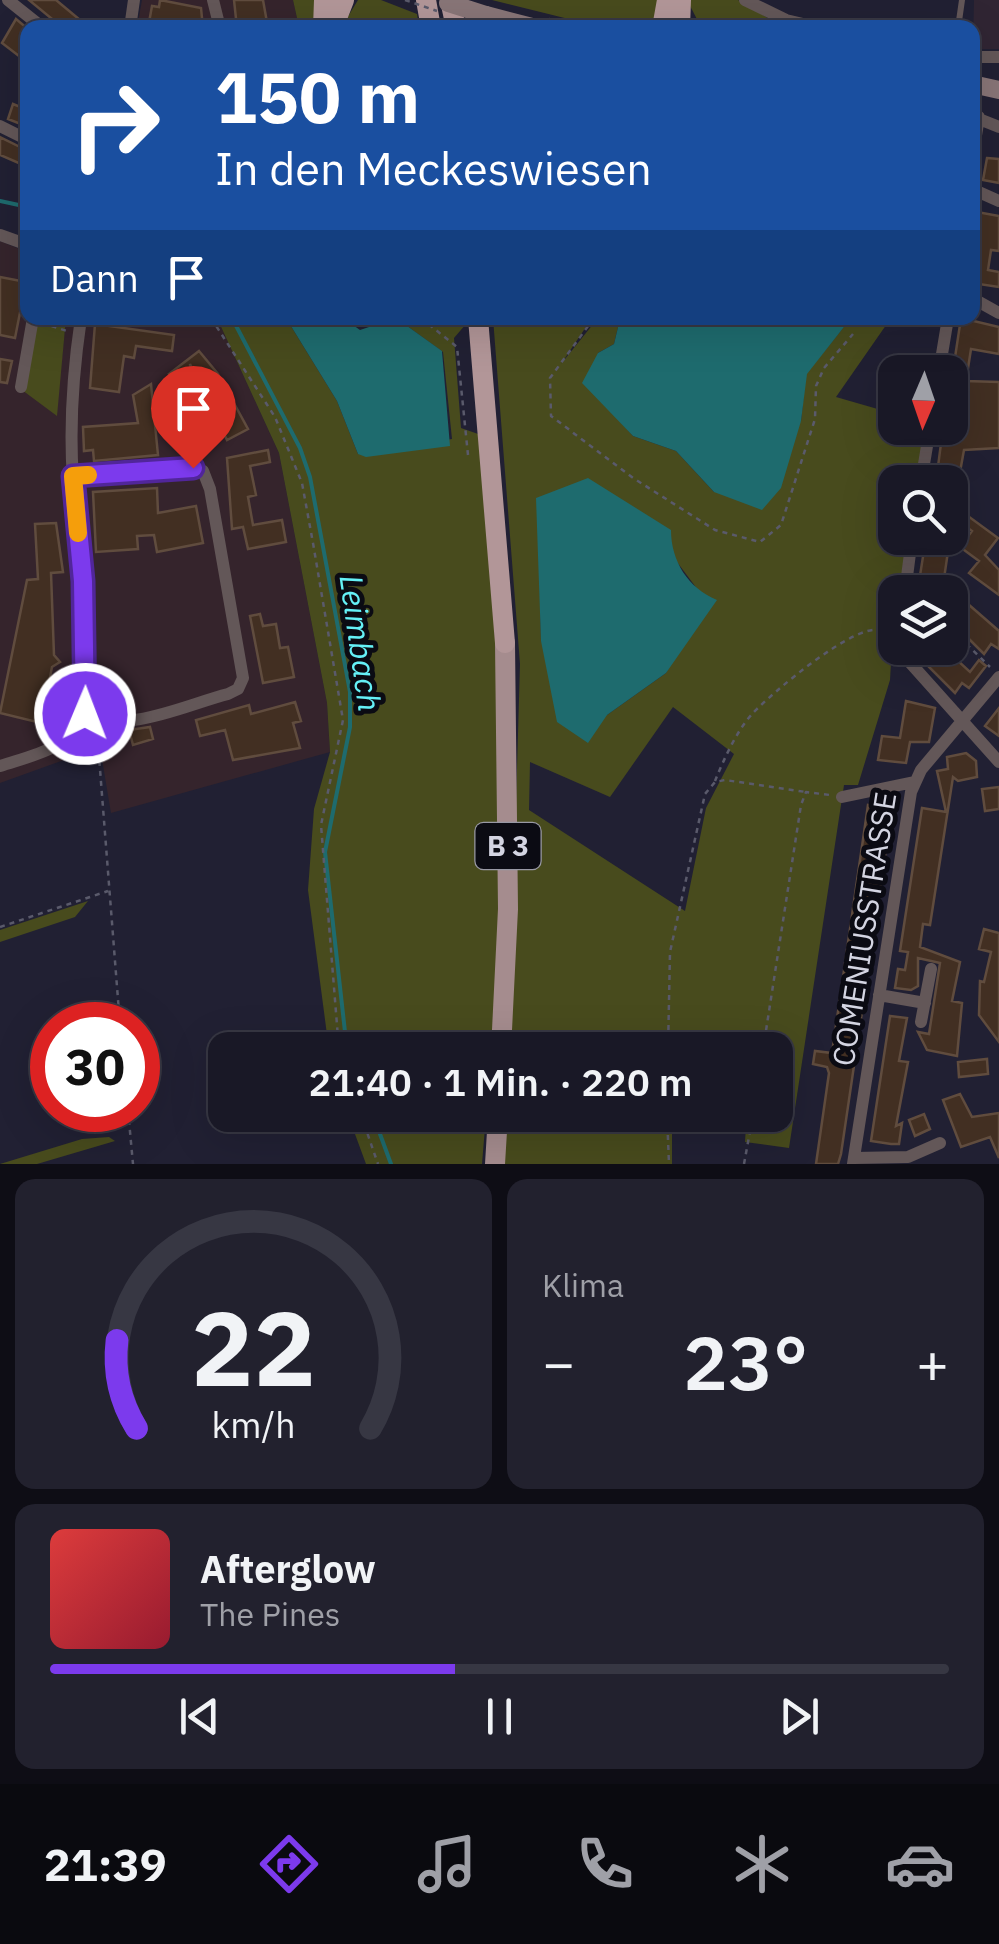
<!DOCTYPE html>
<html lang="de">
<head>
<meta charset="utf-8">
<style>
  body { margin:0; font-family:"IBM Plex Sans",sans-serif; background:#22212e; color:#f1f3f6; height:100vh; display:flex; flex-direction:column; font-size:38px; white-space:nowrap }
  * { box-sizing:border-box; margin:0 }
  p { font-size:32px; color:#9fa0a7 }
  .icon { flex:none; width:55px; height:55px; fill:none; stroke:currentColor; stroke-width:2; stroke-linecap:round; stroke-linejoin:round }
  .map { position:relative; height:1164px; overflow:hidden }
  .drawer { display:flex; flex-direction:column; gap:15px; padding:15px; background:#0e0d15; flex:1 }
  .drawer>* { flex:none }
  .top-card { position:absolute; left:20px; top:20px; width:960px; height:305px; border-radius:20px; box-shadow:0 10px 40px #0002,0 0 0 2px #373743; background:#1a4fa0; color:#fff; overflow:hidden }
  .needle { width:65px; rotate:182deg }
  .fabs { position:absolute; left:878px; top:355px; display:grid; gap:20px }
  .fabs a { display:grid; place-items:center; width:90px; height:90px; border-radius:20px; background:#191826; box-shadow:0 10px 40px #0002,0 0 0 2px #373743; font-size:50px }
  .speed { position:absolute; left:30px; top:1002px; display:flex; gap:20px; font-size:50px; font-weight:700; text-align:center }
  .speed>* { display:grid; place-content:center; width:130px; height:130px; border-radius:50%; background:#191826; box-shadow:0 10px 40px #0002,0 0 0 2px #373743; line-height:1 }
  .speed .limit { border:15px solid #d22; background:#fff; color:#111 }
  .pin { position:absolute; display:grid; place-items:center; width:85px; height:85px; color:#fff; margin:-102px -42px; border-radius:50% 50% 50% 0; rotate:-45deg; box-shadow:0 0 10px #0007 }
  .pin .icon { rotate:45deg }
  .me { position:absolute; width:110px; margin:-55px; rotate:1deg; stroke-linejoin:round; filter:drop-shadow(0 0 8px #0008) }
  .turn { display:flex; align-items:center; gap:35px; height:210px; padding:0 30px; font-size:45px }
  .turn .icon { width:130px; height:130px; stroke-width:2.5 }
  .turn b { display:block; font-size:70px; line-height:85px }
  .then { display:flex; align-items:center; height:95px; padding:0 30px; background:#0003; gap:20px; font-size:38px }
  .big { font-size:75px; font-weight:600; line-height:1.1 }
  .drawer .card { flex:1; display:flex; flex-direction:column; justify-content:center; gap:15px; min-width:0; padding:0 35px; border-radius:20px; background:#22212e }
  .drawer .dial { align-items:center; gap:0 }
  .dial svg { height:260px; overflow:visible; fill:none; stroke:#373743; stroke-width:7; stroke-linecap:round; text-anchor:middle }
  .dial text { fill:#f1f3f6; stroke:none }
  .song { display:flex; align-items:center; gap:30px }
  .cover { width:120px; height:120px; border-radius:15px; background:linear-gradient(135deg,hsl(0 70% 55%),hsl(350 70% 35%)) }
  .played { height:10px; border-radius:5px; background:linear-gradient(90deg,#7c3aed 45%,#373743 45%) }
  .keys { display:flex; justify-content:space-around; direction:ltr }
  .heat { display:flex; justify-content:space-between; align-items:center; font-size:55px; direction:ltr }
  .drawer .tiles { flex:1; display:grid; gap:15px; grid-template-columns:1fr 1fr }
  .card:last-child { grid-column:span 2 }
  .trip { position:absolute; left:208px; top:1032px; width:585px; height:100px; border-radius:20px; background:#191826; box-shadow:0 10px 40px #0002,0 0 0 2px #373743; font-weight:600; line-height:100px; text-align:center }
  .dock { display:flex; height:160px; justify-content:space-around; align-items:center; background:#0a0a0f; color:#9fa0a7 }
  .dock .icon { width:70px; height:70px }
  .dock .on { color:#7c3aed }
  .dock b { font-size:45px; color:#f1f3f6 }
  .map>svg:first-child { display:block }
</style>
</head>
<body>
<div class="map">
<svg width="999" height="1164" viewBox="0 0 999 1164">
  <rect width="100%" height="100%" fill="#212033"/>
  <path fill="#302533" d="M974 0H999V49H973Z"/>
  <path fill="#35242c" d="M142 0H293L299 27 137 28Z
    M0 241 27 252 28 318H39L25 379 28 390 56 415 66 318H217L279 453 327 703 330 752 111 813 100 747 0 783Z"/>
  <path fill="#484b1d" fill-rule="evenodd" d="M293 0H314L316 27H299Z
    M358 0H381L417 14 419 27 341 28Z
    M492 0H659L653 28 601 27Z
    M687 0H738L771 20 803 27H701Z
    M39 318H66L57 416 22 390Z
    M217 318H286L337 401 358 454 452 439 443 352 396 318H464L466 324 454 338 461 428 481 435C498 639 509 845 491 1050H329L308 890 314 809 330 752 327 703 279 453Z
    M493 318H592L561 364 598 318H636L619 323 614 344 598 353 610 410 633 436 676 451 714 492 801 421 806 374 851 318H891L836 397 895 414V428H927L918 482H895V538H909L900 592H895L890 680 858 785H844L789 1148 745 1142 746 1126 681 1115H775V1050H509L520 664ZM671 554 701 594 666 673 607 715 541 641 540 587ZM673 707 734 754 706 808 685 911 529 810 530 762 610 797Z
    M88 901 75 917 0 942V930Z
    M348 1115H486L482 1164H366Z
    M506 1115H672V1164H504Z
    M109 1137 115 1141 37 1164H0L82 1139Z"/>
  <path fill="#1e6b6e" d="M286 318H343L360 330 396 318 442 351 450 446 366 457 358 454 337 401Z
    M636 318H851L807 374 801 421 781 488 762 510 714 492 676 451 633 436 582 383 598 353 614 344 619 323Z
    M588 478 671 530C671 561 688 588 717 600L666 673 607 715 588 743 557 722 541 641 536 498Z"/>
  <g fill="none" stroke-linecap="round" stroke-linejoin="round">
    <path stroke="#1e6b6e" stroke-width="4" d="M0 201 28 207
      M232 318 300 448 310 477 350 692V727L325 852 347 1050
      M373 1115 391 1164"/>
  </g>
  <path fill="#422f22" stroke="#604c3e" stroke-width="2.5" d="M29 0H56L80 20 74 28H63Z
    M160 0 201 8 203 28H148L152 6 159 7Z
    M234 0H263L268 28H237Z
    M16 19 28 29V45L19 56 2 43Z
    M13 104 28 110V127L8 119Z
    M0 137 28 151V167L0 155Z
    M987 158 999 159V183L983 180Z
    M977 212 999 216V251L991 250 988 270 999 272V287L972 283Z
    M0 277 26 282 15 338 0 335Z
    M961 318 999 327V354L971 349 966 381 999 382V448L964 450 956 494 962 501 961 511 998 538 985 555 999 570V595L969 573 979 561 960 547 972 531 950 515V482H936L943 428H950V390Z
    M95 324 174 335 172 351 136 346 134 358 124 356 119 392 90 388Z
    M199 351 218 374 248 429 227 440 190 364 191 382 185 387H179L169 374Z
    M0 359 12 361 7 383 0 382Z
    M151 384 158 455 94 461 93 450 84 451 83 427 138 423 133 395Z
    M193 406 196 445 178 446 175 408Z
    M268 450 270 462 250 466 256 495 248 497 253 525 282 520 286 542 248 549 243 527 232 529 227 458Z
    M157 488 158 513 196 506 203 543 157 552 154 535 137 536 138 549 96 552 93 492Z
    M56 523 63 572 51 573 54 655 60 662 52 667 41 723 0 713 27 580 38 579 35 524Z
    M926 538H950L942 592 918 588Z
    M968 604 999 631V649L991 644 984 654 954 624Z
    M260 614 263 626 276 624 280 648 288 647 294 677 263 683 250 616Z
    M917 648H944L970 672 979 660 986 666 969 688 962 683 955 693 914 652Z
    M906 701 935 708 929 742H910L906 763 878 760 882 736 900 738Z
    M295 702 301 721 293 723 300 748 233 760 225 730 200 736 196 720 249 705 251 714Z
    M999 708V736L985 726Z
    M150 727 153 739 133 745 129 730Z
    M966 753 976 761 977 777 958 781 953 777 930 925 923 924 920 947 960 962 952 1001 962 1003 957 1056 927 1050 918 1032 929 1034 940 963 918 958V986L911 990 895 988 898 969 905 970 908 952 900 951 922 808 946 812 937 771 948 769 947 757Z
    M999 787V809L985 811 982 789Z
    M882 803 892 808 841 1154 838 1164H816L829 1073 827 1067 813 1064 815 1051 832 1053 868 805 882 807Z
    M984 929 999 933V1042L979 1015 980 981 984 982 991 952 979 949Z
    M890 1016 907 1018 899 1061 908 1062 896 1126 902 1123 899 1144H891L871 1141Z
    M987 1059 988 1074 959 1077 958 1062Z
    M960 1094 972 1117 999 1113V1158L990 1137 961 1147 943 1100Z
    M924 1114 930 1129 915 1136 909 1120Z"/>
  <g fill="none" stroke-linecap="round" stroke-linejoin="round">
    <path stroke="#5a5a6b" stroke-width="2.5" stroke-dasharray="5 5" stroke-linecap="butt" d="M549 19 585 28
      M211 318 275 417 302 483 313 543 343 720 321 825 339 1050
      M421 318 457 347 468 455
      M594 318 550 378 551 416 633 478 715 530 760 542 781 525 815 419 816 386 824 368 853 334
      M42 323 67 331
      M952 630 990 667
      M97 731 120 1025
      M715 781C724 759 737 730 753 713 773 692 853 624 880 630L887 642
      M0 927 108 891
      M668 1050 670 952 705 794 715 782 725 780 806 792
      M763 1050 801 805 806 792 830 795
      M128 1110 133 1164
      M361 1115 378 1164
      M667 1115 669 1164
      M744 1164 753 1115"/>
    <path stroke="#635758" stroke-width="6" d="M958 28 962 0"/>
    <path stroke="#635758" stroke-width="12" d="M8 0 43 28
      M213 0 220 28
      M745 0 786 20 820 28
      M130 28 134 0
      M972 57H999
      M974 117 999 127
      M0 126 28 140
      M972 160 979 117
      M972 189 999 201
      M0 235 28 245
      M972 298 999 313
      M939 372 948 318
      M21 387 33 318
      M73 476 203 471 210 489 243 678 238 689 228 694C185 705 127 734 85 715
      M921 482 930 428
      M905 592 912 538
      M897 648 999 762
      M0 766C30 756 70 749 84 717 98 684 76 523 73 479 69 424 73 372 81 318
      M842 797 914 782
      M879 995 925 1003
      M921 1022 931 969
      M854 1158 908 1157 940 1143
      M853 1164 911 792 921 770 999 677"/>
    <path stroke="#887577" stroke-width="18" d="M486 15 536 28
      M972 84 999 90"/>
    <path stroke="#a58c8e" stroke-width="20" d="M501 1050 508 909 505 643
      M495 1164 498 1115"/>
    <path stroke="#b29698" stroke-width="20" d="M426 0 431 28
      M450 0 456 28
      M323 28 324 0
      M333 28 344 0
      M662 28 667 0
      M680 28 681 0
      M478 318 505 643"/>
    <path stroke="#5a5a6b" stroke-width="2.5" stroke-dasharray="5 5" stroke-linecap="butt" d="M405 0 437 11"/>
    <path stroke="#887577" stroke-width="18" d="M448 3 486 15"/>
  </g>
  <g fill="none" stroke-linecap="round" stroke-linejoin="round">
    <g stroke="#51269a" stroke-width="25">
      <path id="route" d="M85 714 83 581 73 476 193 468"/>
    </g>
    <use href="#route" stroke="#7c3aed" stroke-width="18"/>
    <path stroke="#f59e0b" stroke-width="18" d="M78 533 73 476 88 475"/>
  </g>
  <g text-anchor="middle" stroke-width="10" stroke-linejoin="round" paint-order="stroke">
    <rect fill="#0b0b13" stroke="#9898a4" stroke-width="2.5" x="475.5" y="823" width="65" height="46" rx="8"/>
    <g font-size="28" font-weight="bold" fill="#d4d5e2">
      <text x="508" y="856">B 3</text>
    </g>
    <g font-size="30" fill="#d4d5e2" stroke="#0b0b13">
      <text transform="translate(865 929) rotate(-81)" y="10">COMENIUSSTRASSE</text>
    </g>
    <g font-size="32" font-style="italic" fill="#65f1f7" stroke="#0b0b13">
      <text transform="translate(360 643) rotate(82)" y="11">Leimbach</text>
    </g>
  </g>
</svg>
<div class="fabs">
<a><svg class="needle" viewBox="-14 -14 28 28"><path d="M0-13l5 13h-10z" fill="#e53935"/><path d="M0 13l5-13h-10z" fill="#9fa0a7"/></svg></a>
<a><svg class="icon" aria-label="search" viewBox="0 0 24 24"><circle cx="10" cy="10" r="6"/><path d="M15 15l6 6"/></svg></a>
<a><svg class="icon" aria-label="layers" viewBox="0 0 24 24"><path d="M12 4l9 5-9 5-9-5zM3 14l9 5 9-5"/></svg></a>
</div>
<div class="speed"><div class="limit">30</div></div>
<div class="pin" style="left:193px;top:468px;background:#d93025"><svg class="icon" aria-label="arrive" viewBox="0 0 24 24"><path d="M6 21V4h12l-3 4 3 4H6"/></svg></div>
<svg class="me" style="left:85px;top:714px" viewBox="-20 -20 40 40"><circle r="17" fill="#7c3aed" stroke="#fff" stroke-width="3"/><path d="M0-11L8 9 0 5-8 9z" fill="#fff"/></svg>
<div class="trip">21:40 · 1 Min. · 220 m</div>
<div class="top-card">
<div class="turn"><svg class="icon" aria-label="right" viewBox="0 0 24 24"><path d="M7 20v-9h11M14 6l5 5-5 5"/></svg><div><b>150 m</b>In den Meckeswiesen</div></div>
<div class="then">Dann<svg class="icon" aria-label="arrive" viewBox="0 0 24 24"><path d="M6 21V4h12l-3 4 3 4H6"/></svg></div>
</div>
</div>
<section class="drawer">
<div class="tiles">
<div class="card dial"><svg viewBox="0 0 100 80">
<path d="M14 69A42 42 0 1 1 86 69"/>
<path d="M14 69A42 42 0 0 1 8 42" stroke="#7c3aed"/>
<text x="50" y="56" font-size="32" font-weight="700">22</text>
<text x="50" y="72" font-size="11">km/h</text>
</svg></div>
<div class="card"><p>Klima</p>
<div class="heat"><a>−</a><b class="big">23°</b><a>+</a></div>
</div>
<div class="card">
<div class="song"><i class="cover"></i><div><b>Afterglow</b><p>The Pines</p></div></div>
<div class="played"></div>
<div class="keys"><svg class="icon" aria-label="previous" viewBox="0 0 24 24"><path d="M18 5L8 12l10 7zM5 5v14"/></svg><svg class="icon" aria-label="pause" viewBox="0 0 24 24"><path d="M8 5v14M16 5v14"/></svg><svg class="icon" aria-label="next" viewBox="0 0 24 24"><path d="M6 5l10 7-10 7zM19 5v14"/></svg></div>
</div>
</div>
</section>
<nav class="dock">
<b>21:39</b>
<svg class="icon on" aria-label="directions" viewBox="0 0 24 24"><path d="M12 3l9 9-9 9-9-9zM9 14v-3h6M13 9l2 2-2 2"/></svg>
<svg class="icon" aria-label="music" viewBox="0 0 24 24"><path d="M9 18V5l10-2v13"/><circle cx="6" cy="18" r="3"/><circle cx="16" cy="16" r="3"/></svg>
<svg class="icon" aria-label="phone" viewBox="0 0 24 24"><path d="M5 4h4l2 5-3 2q2 4 5 5l2-3 5 2v4C11 20 4 13 5 4z"/></svg>
<svg class="icon" aria-label="climate" viewBox="0 0 24 24"><path d="M12 3v18M4 7l16 10M4 17L20 7"/></svg>
<svg class="icon" aria-label="car" viewBox="0 0 24 24"><path d="M5 17H2v-5l4-1 3-4h7l3 4 3 1v5h-3M9 17h6M6 11h13"/><circle cx="7" cy="17" r="2"/><circle cx="17" cy="17" r="2"/></svg>
</nav>
</body>
</html>
